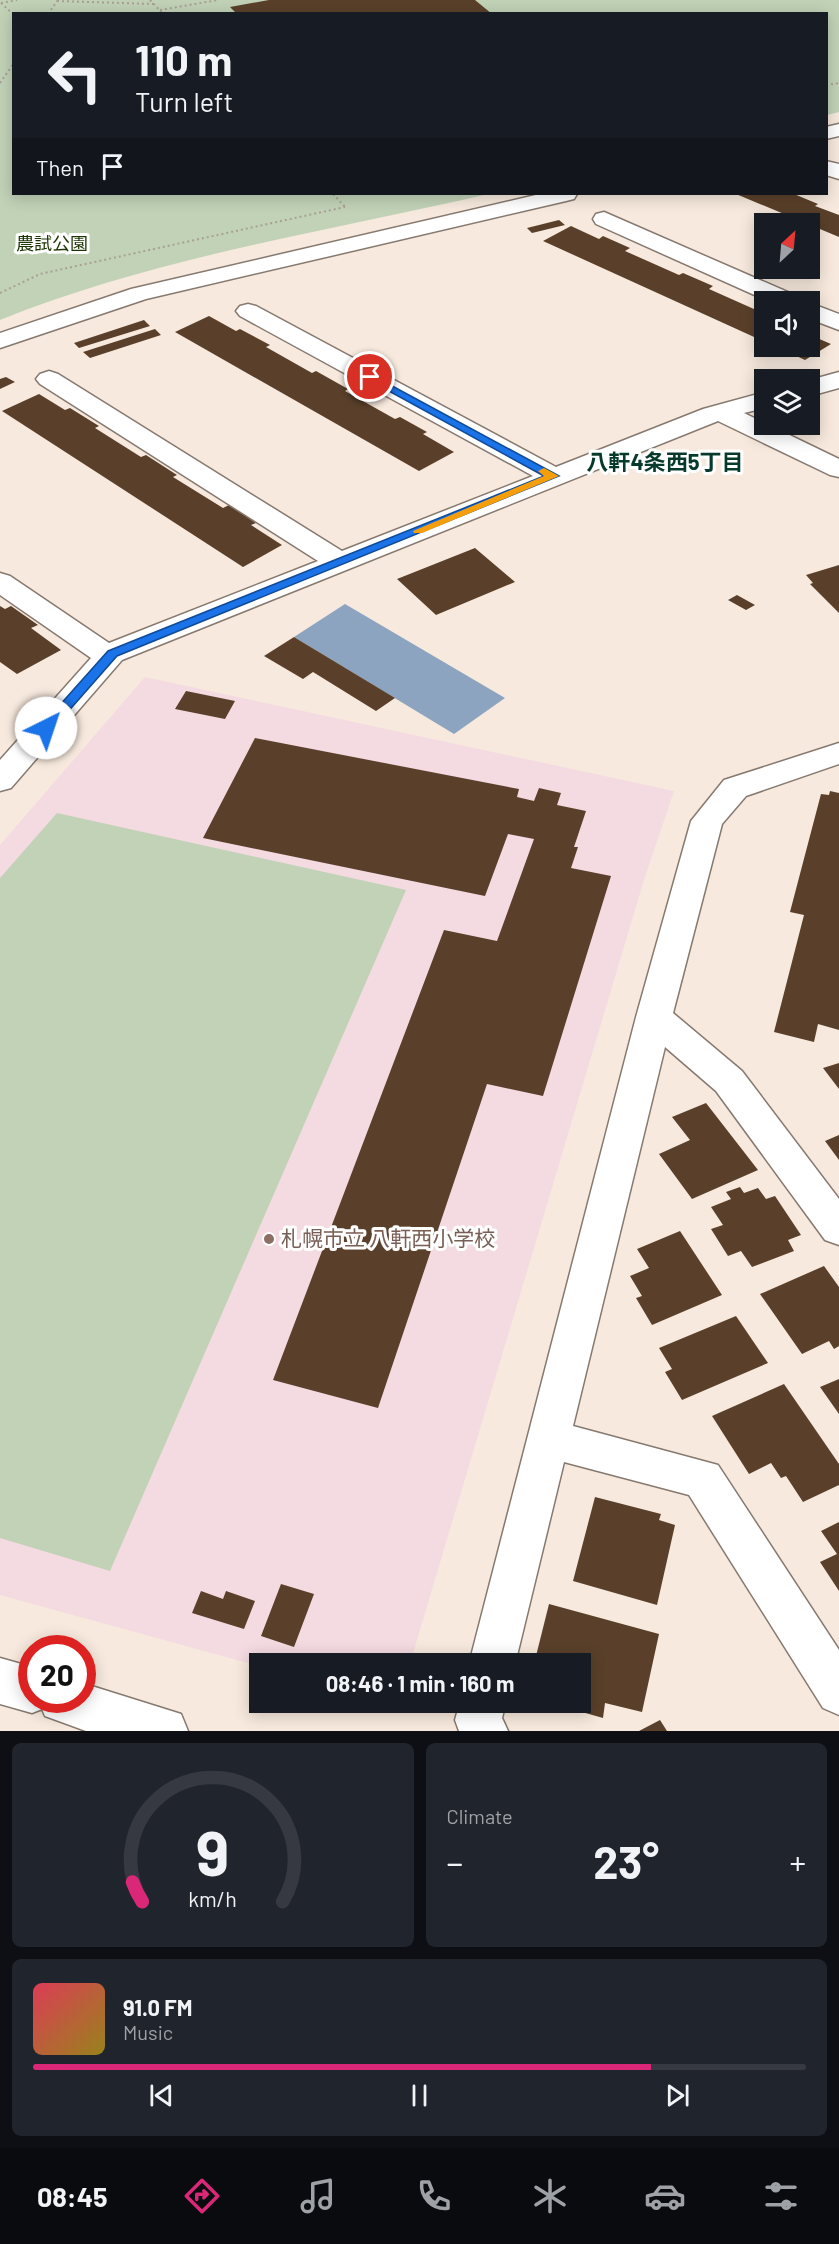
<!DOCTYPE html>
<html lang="en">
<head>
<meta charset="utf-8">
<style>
  body { margin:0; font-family:Barlow,"Noto Sans JP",sans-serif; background:#20242c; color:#f1f3f6; height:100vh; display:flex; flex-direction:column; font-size:22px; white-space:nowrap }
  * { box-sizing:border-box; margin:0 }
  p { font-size:20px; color:#9ea1a6 }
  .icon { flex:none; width:33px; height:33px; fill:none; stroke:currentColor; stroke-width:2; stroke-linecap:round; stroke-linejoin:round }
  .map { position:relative; height:1731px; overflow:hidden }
  .details { display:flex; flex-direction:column; gap:12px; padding:12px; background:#0d0f14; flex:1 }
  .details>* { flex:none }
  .hud { position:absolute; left:12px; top:12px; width:816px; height:183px; border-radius:0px; box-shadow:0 3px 15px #0003; background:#171b24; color:#f1f3f6; overflow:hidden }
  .needle { width:39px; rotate:26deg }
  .tools { position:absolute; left:754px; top:213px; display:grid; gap:12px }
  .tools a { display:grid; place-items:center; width:66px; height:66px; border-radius:0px; background:#171b24; box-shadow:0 3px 15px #0003; font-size:30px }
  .speed { position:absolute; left:18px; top:1635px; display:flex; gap:12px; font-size:30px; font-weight:700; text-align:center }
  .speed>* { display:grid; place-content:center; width:78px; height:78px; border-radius:50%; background:#171b24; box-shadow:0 3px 15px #0003; line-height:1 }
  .speed .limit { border:9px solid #d22; background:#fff; color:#111 }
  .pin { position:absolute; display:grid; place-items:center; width:51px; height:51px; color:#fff; margin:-26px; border:3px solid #fff; border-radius:50%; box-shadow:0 2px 6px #0007 }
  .me { position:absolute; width:66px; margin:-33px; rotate:41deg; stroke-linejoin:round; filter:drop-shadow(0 0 4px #0008) }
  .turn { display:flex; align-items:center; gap:21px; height:126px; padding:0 24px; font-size:27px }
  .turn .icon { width:78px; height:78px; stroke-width:2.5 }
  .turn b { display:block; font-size:42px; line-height:51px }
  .then { display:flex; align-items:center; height:57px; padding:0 24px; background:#0003; gap:12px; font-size:22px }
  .big { font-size:45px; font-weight:700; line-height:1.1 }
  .details .widget { flex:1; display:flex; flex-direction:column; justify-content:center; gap:9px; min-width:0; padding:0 21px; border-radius:9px; background:#20242c }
  .details .dial { align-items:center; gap:0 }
  .dial svg { height:156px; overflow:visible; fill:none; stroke:#363941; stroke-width:7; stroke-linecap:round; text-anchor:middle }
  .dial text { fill:#f1f3f6; stroke:none }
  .song { display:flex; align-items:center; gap:18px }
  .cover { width:72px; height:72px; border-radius:9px; background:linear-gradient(135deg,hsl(350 70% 55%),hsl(50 70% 35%)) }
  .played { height:6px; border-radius:3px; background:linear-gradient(90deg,#db2777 80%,#363941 80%) }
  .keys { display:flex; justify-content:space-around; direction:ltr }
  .heat { display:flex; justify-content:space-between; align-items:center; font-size:33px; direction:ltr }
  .details .tiles { flex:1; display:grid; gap:12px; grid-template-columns:1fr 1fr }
  .widget:last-child { grid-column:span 2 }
  .trip { position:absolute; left:249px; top:1653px; width:342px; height:60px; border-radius:0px; background:#171b24; box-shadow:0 3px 15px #0003; font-weight:700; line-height:60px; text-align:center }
  .dock { display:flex; height:96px; justify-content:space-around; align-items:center; background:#090b0e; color:#9ea1a6 }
  .dock .icon { width:42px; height:42px }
  .dock .active { color:#db2777 }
  .dock b { font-size:27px; color:#f1f3f6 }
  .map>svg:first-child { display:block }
</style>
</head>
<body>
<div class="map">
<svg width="839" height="1731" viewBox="0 0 839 1731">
  <rect width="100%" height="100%" fill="#f7e9dd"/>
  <path fill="#f4dae1" d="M145 677 674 791 643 883 410 1663 260 1664 259 1666 0 1595V845Z"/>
  <path fill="#c1d2b7" d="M0 0H839V112L827 115 826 14H14V194H488C325 232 156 257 0 320Z
    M57 813 406 890 110 1571 0 1538V878Z"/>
  <path fill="#8da4c1" d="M345 604 505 698 454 734 294 637Z"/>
  <path fill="#5a402a" d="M269 0H475L492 14H237L230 7Z
    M736 194H794L818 204 815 206 839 215V237Z
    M559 220 565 225 532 233 527 228Z
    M571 226 599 239 603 236 630 248 625 251 679 275 683 273 713 286 709 289 765 314V342L543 241Z
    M209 316 236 331 240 329 270 345 266 347 312 373 316 371 348 389 345 391 395 419 400 417 427 432 423 434 454 452 419 471 175 332Z
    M144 320 150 326 79 348 74 343Z
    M155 329 161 335 90 358 83 352Z
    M810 335 831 344 805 360 775 346H810Z
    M6 377 15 382 0 389V379Z
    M39 394 65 410 70 408 99 426 95 428 141 457 146 455 177 475 173 477 223 508 229 505 256 523 251 525 282 545 243 567 2 411Z
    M475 548 515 582 436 615 397 579Z
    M839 565V613L810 584 813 583 806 575Z
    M737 595 755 605 746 610 728 600Z
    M0 606 5 609 11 606 38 625 31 628 61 650 17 674 0 662Z
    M294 637 395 698 376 711 313 672 303 679 264 656Z
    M186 691 235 701 225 719 175 709Z
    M255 738 519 789 517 797 534 801 539 788 561 793 557 805 586 811 574 847H578L571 868 611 876 543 1096 487 1084 378 1408 273 1380 444 930 497 941 534 839 508 834 485 896 203 838Z
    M830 791 839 793V1030L818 1024 814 1042 774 1032 804 915 790 912 821 794 829 795Z
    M839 1063V1089L823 1068Z
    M706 1103 758 1170 692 1199 659 1154 690 1140 672 1117Z
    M839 1135V1160L825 1141Z
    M740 1187 744 1193 758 1188 766 1199 775 1196 801 1235 788 1240 794 1251 752 1267 741 1251 728 1256 711 1229 723 1225 711 1207 731 1199 726 1192Z
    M680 1231 722 1295 652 1325 636 1298 642 1296 630 1276 649 1268 637 1249Z
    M824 1266 839 1287V1346L834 1349 829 1341 802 1354 760 1294Z
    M736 1316 768 1363 682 1400 665 1372 672 1369 659 1348Z
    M839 1379V1414L820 1387Z
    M784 1384 839 1464V1485L803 1502 786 1476 781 1478 771 1463 749 1474 712 1416Z
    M595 1497 661 1514 659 1520 675 1525 657 1605 573 1581Z
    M839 1522V1591L820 1562 837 1554 821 1531Z
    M281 1584 314 1594 294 1647 261 1636Z
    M201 1591 223 1599 226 1591 255 1601 244 1629 192 1613Z
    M549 1604 659 1634 642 1712 605 1703 603 1718 550 1703 580 1702V1664H534Z
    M660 1720 667 1731H639Z"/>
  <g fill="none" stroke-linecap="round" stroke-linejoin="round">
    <g stroke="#86796f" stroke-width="3">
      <path id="minor" d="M839 124V136L826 139V127Z
        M826 161 839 164V179L826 175Z
        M540 194H577L574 199 566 201 146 299 0 348V333L131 289Z
        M604 212 799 297 803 302H770L596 224 593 219 596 214Z
        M810 303 839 314V330L810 319Z
        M248 304 256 306 556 467 703 409 765 392V408L744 413 839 459V477L830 475 718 421 122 660 11 788 0 791V760L91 658 0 595V573L10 576 109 643 318 561 40 384 36 379 40 374 49 371 58 374 342 551 533 476 240 316 236 311 240 306Z
        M839 372V388L810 396V380Z
        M839 743V764L746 796 722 824 673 1013 742 1071 839 1199V1245L825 1240 716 1091 665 1047 573 1426 718 1465 839 1650V1715L823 1708 689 1495 564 1462 515 1664H469L636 1017 691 821 724 780Z
        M0 1658 32 1667V1700H82V1683L181 1714 188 1731H86L45 1716 42 1709 32 1713 0 1704Z
        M460 1702H506L502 1718 508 1731H459L455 1720Z"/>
    </g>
    <path stroke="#aa9f96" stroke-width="2" stroke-dasharray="2 3" stroke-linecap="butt" d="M150 0 163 14
      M57 1 154 4
      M1 3 14 15
      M1 3 17 0
      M160 10 218 0
      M48 14 58 0
      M0 83 14 63
      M826 85 839 83
      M333 194 346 208
      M0 293 40 274 345 207"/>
    <use href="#minor" fill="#fff" fill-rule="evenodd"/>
  </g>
  <path fill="#1a73e8" stroke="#114b97" stroke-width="1.5" d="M370 374 559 476 117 656 51 731H42L40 728 42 725 108 651 544 476 367 379V375Z"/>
  <path fill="#f59e0b" d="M544 468 559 476 422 533H414L413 531 544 476 538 471Z"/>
  <circle fill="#8d6e63" stroke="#fff" stroke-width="2" cx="269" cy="1239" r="6"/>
  <g text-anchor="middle" stroke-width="6" stroke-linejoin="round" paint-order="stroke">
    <g font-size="18" fill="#1c3503" stroke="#fff">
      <text x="52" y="250">農試公園</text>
    </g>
    <g font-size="21" fill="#785e54" stroke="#fff" text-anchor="start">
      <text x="281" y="1246">札幌市立 八軒西小学校</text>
    </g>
    <g font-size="22" font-weight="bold" fill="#073a2a" stroke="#fff">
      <text x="665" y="470">八軒4条西5丁目</text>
    </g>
  </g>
</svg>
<div class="tools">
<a><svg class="needle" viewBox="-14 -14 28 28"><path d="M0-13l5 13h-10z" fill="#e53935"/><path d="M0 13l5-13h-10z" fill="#9ea1a6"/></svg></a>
<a><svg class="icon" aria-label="sound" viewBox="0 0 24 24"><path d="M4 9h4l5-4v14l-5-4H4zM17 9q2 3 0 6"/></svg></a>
<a><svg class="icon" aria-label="layers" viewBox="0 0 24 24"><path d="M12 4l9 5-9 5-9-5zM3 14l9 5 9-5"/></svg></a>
</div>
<div class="speed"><div class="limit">20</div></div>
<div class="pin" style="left:370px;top:377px;background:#d93025"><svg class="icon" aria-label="arrive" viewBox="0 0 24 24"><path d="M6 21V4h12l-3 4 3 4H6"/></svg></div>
<svg class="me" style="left:46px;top:728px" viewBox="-20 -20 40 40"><circle r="19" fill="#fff"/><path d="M0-13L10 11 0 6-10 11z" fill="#1a73e8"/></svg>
<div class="trip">08:46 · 1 min · 160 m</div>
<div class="hud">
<div class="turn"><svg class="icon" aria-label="left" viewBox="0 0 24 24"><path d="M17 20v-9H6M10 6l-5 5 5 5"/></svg><div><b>110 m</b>Turn left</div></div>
<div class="then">Then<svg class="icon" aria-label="arrive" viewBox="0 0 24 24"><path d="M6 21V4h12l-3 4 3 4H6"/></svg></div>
</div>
</div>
<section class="details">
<div class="tiles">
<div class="widget dial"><svg viewBox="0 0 100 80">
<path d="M14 69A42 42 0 1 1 86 69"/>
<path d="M14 69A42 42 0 0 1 9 59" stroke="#db2777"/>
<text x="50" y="56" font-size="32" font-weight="700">9</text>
<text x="50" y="72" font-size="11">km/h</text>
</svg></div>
<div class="widget"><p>Climate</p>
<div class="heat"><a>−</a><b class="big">23°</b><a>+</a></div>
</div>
<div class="widget">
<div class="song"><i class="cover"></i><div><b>91.0 FM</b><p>Music</p></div></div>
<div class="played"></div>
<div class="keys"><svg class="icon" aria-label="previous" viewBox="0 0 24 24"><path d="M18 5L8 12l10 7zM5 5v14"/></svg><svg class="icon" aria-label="pause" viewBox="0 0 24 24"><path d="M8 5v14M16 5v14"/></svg><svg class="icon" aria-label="next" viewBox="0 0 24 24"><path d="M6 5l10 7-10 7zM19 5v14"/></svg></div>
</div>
</div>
</section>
<nav class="dock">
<b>08:45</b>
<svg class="icon active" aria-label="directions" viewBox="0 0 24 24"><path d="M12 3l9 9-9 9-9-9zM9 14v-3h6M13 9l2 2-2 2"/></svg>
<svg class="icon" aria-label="music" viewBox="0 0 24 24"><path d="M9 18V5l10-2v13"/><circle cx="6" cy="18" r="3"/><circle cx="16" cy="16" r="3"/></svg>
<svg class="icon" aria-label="phone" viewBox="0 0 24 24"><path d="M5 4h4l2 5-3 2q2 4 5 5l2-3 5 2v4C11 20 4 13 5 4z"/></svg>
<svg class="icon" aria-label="climate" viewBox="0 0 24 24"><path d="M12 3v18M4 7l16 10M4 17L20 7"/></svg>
<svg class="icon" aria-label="car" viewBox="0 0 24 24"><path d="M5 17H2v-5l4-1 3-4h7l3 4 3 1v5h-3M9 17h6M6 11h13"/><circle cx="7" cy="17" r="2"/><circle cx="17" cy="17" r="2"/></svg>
<svg class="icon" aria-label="filters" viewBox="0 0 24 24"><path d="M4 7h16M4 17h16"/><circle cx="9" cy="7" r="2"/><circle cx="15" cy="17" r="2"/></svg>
</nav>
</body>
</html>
